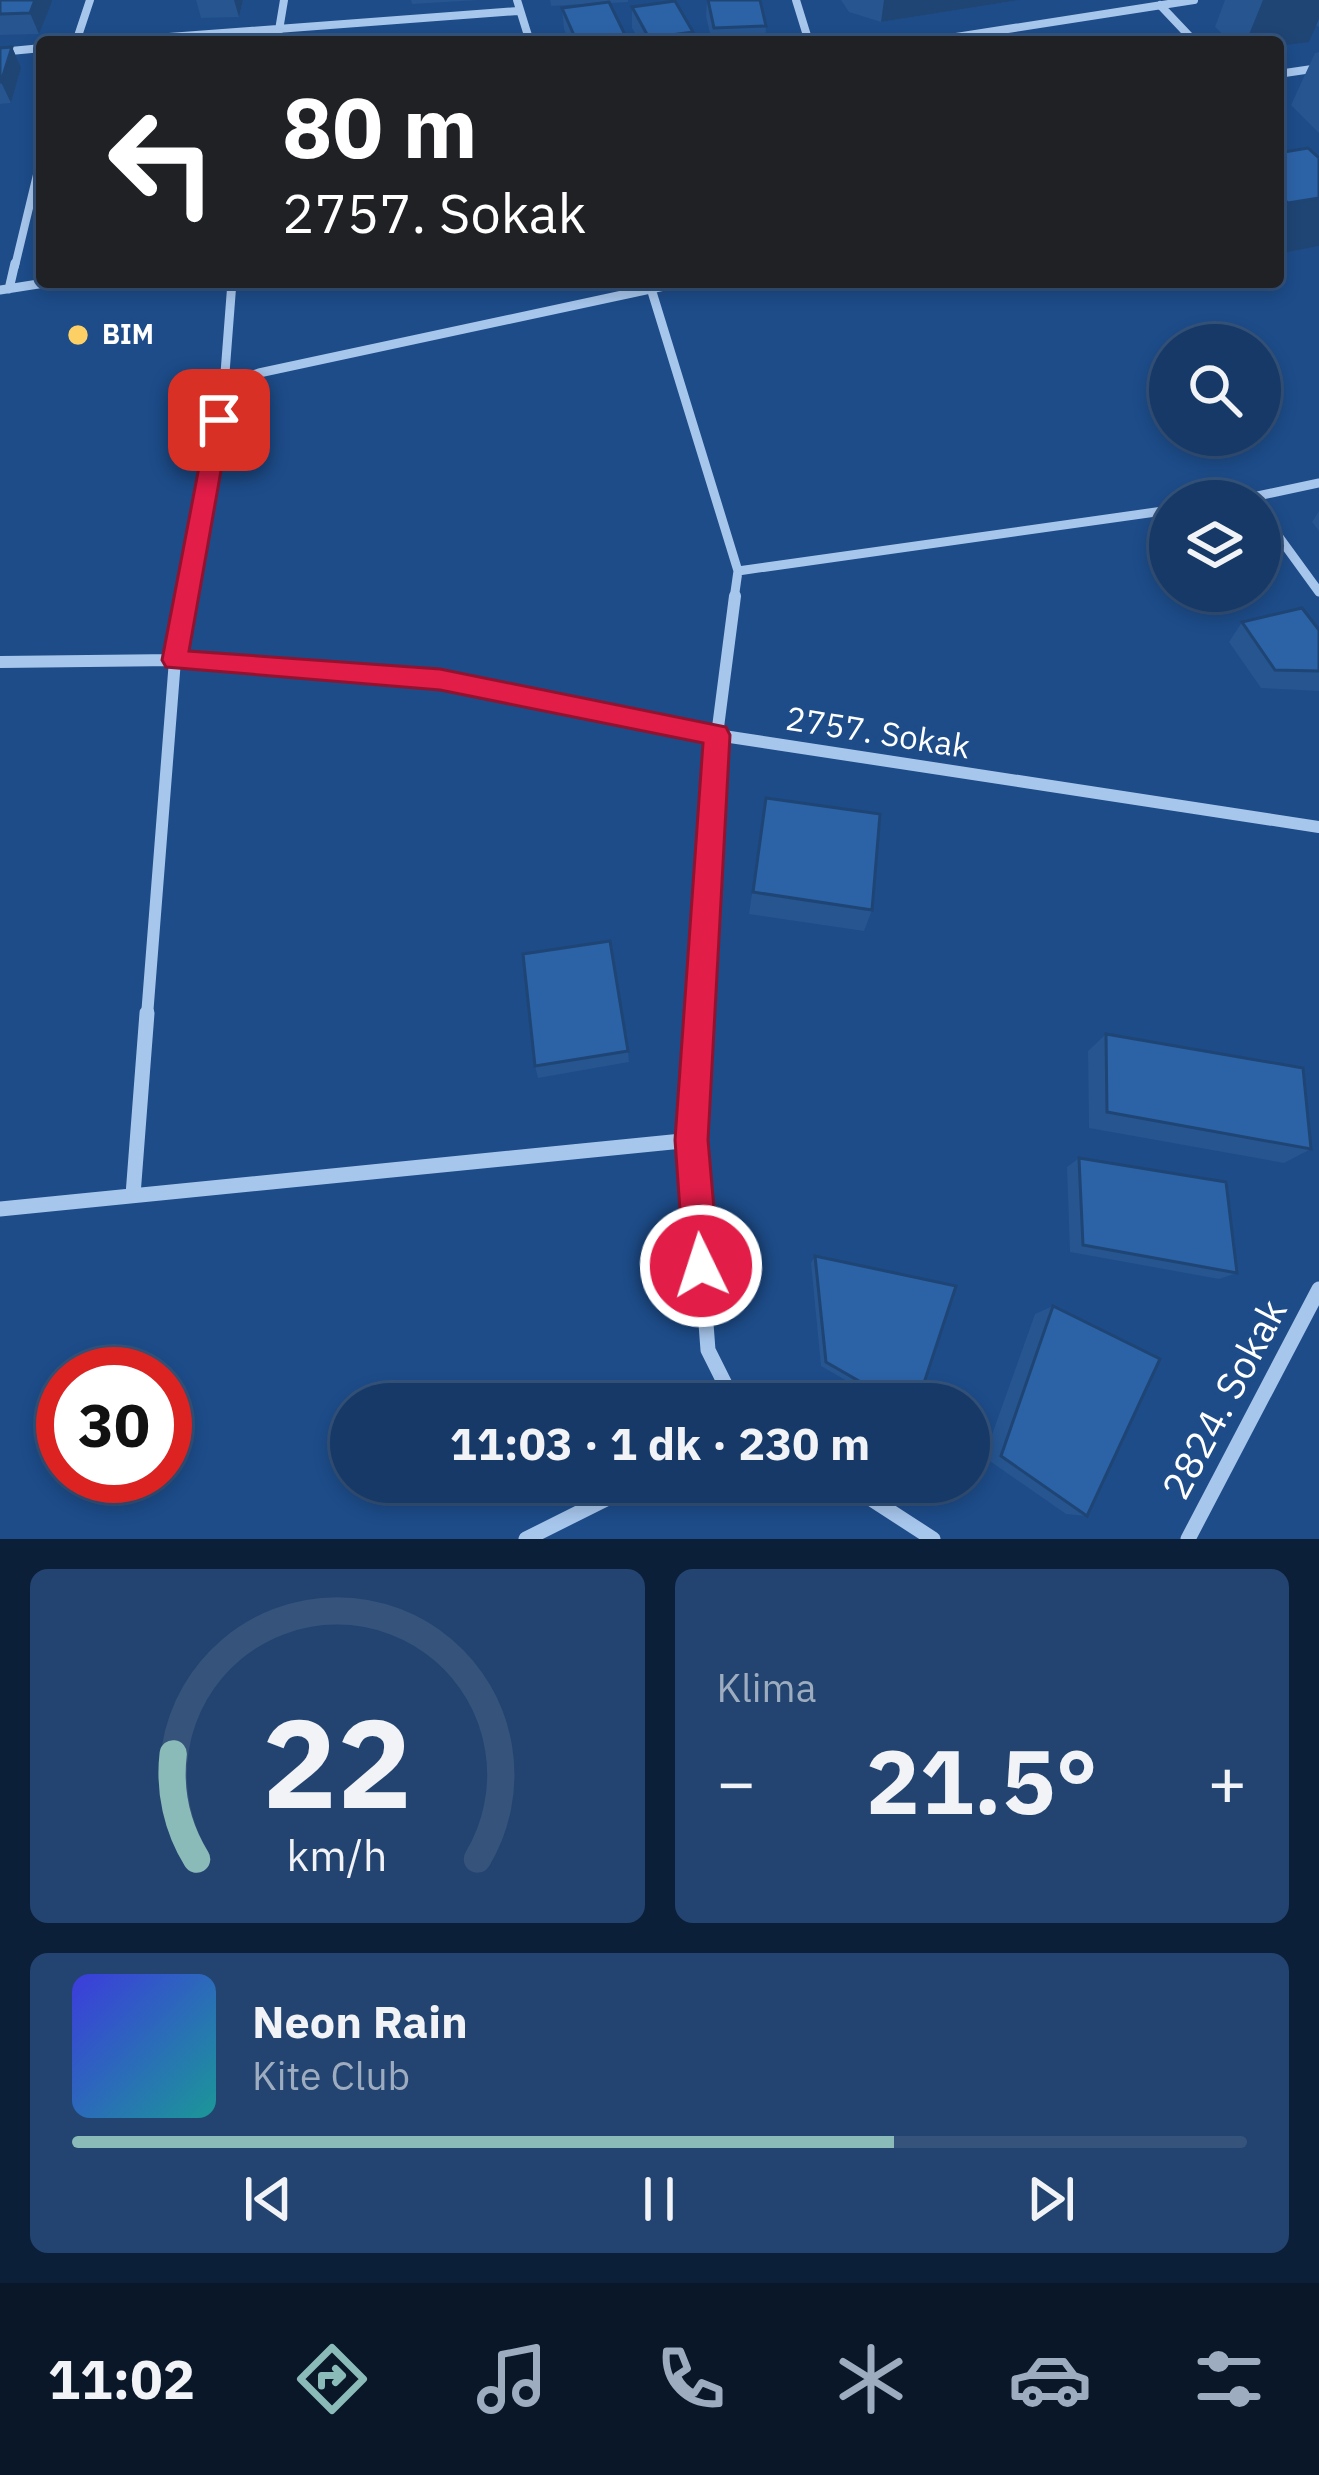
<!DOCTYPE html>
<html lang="tr">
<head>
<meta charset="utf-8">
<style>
  body { margin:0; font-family:"IBM Plex Sans",sans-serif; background:#234470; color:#f1f3f6; height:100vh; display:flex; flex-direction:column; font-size:45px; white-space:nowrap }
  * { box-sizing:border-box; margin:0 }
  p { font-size:39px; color:#9eacc0 }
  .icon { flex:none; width:66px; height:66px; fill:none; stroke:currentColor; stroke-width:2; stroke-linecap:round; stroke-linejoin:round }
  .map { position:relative; height:1539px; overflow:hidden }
  .side { display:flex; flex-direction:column; gap:30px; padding:30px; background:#0c1f39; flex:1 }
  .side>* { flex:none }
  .guide { position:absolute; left:36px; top:36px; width:1248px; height:252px; border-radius:12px; box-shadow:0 6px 18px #0003,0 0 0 3px #35537b; background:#202124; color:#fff; overflow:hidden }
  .fabs { position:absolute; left:1149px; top:324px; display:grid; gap:24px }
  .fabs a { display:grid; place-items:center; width:132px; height:132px; border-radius:50%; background:#163967; box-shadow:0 6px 18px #0003,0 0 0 3px #35537b; font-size:60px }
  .speed { position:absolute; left:36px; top:1347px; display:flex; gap:24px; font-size:60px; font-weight:700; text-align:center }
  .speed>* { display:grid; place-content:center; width:156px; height:156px; border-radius:50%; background:#163967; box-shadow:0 6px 18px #0003,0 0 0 3px #35537b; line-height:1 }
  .speed .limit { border:18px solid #d22; background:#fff; color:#111 }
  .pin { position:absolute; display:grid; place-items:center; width:102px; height:102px; color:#fff; margin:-51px; border-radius:24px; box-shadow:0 6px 18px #0006 }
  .me { position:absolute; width:132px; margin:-66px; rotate:356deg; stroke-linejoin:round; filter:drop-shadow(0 0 9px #0008) }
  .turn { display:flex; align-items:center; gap:42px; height:252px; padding:0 48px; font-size:54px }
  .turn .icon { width:156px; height:156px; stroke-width:2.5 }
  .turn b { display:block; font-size:84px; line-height:102px }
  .big { font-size:90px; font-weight:700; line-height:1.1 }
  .side .widget { flex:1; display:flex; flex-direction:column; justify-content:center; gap:18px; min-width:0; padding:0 42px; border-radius:18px; background:#234470 }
  .side .dial { align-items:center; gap:0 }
  .dial svg { height:312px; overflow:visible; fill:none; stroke:#35537b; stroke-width:7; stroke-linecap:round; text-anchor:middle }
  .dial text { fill:#f1f3f6; stroke:none }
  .song { display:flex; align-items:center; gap:36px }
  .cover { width:144px; height:144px; border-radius:18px; background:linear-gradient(135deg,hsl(240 70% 55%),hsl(180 70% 35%)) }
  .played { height:12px; border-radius:6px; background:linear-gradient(90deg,#8bbbb9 70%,#35537b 70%) }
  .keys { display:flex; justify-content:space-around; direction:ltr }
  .heat { display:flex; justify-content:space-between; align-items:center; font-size:66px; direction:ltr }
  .side .tiles { flex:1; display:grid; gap:30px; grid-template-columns:1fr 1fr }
  .widget:last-child { grid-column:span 2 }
  .trip { position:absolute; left:330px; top:1383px; width:660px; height:120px; border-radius:60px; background:#163967; box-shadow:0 6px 18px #0003,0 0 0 3px #35537b; font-weight:700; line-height:120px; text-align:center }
  .dock { display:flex; height:192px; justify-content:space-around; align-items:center; background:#091729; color:#9eacc0 }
  .dock .icon { width:84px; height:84px }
  .dock .active { color:#8bbbb9 }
  .dock b { font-size:54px; color:#f1f3f6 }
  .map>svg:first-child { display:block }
</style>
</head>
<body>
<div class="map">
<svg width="1319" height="1539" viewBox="0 0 1319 1539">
  <rect width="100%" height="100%" fill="#1d4c89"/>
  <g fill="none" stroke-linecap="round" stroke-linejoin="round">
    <path stroke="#a7c6ec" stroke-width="8" d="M517 0 530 42
      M796 0 809 42
      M1160 5 1195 42
      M76 42 90 0
      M102 42 518 11
      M277 42 284 0
      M924 42 1194 0
      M0 52 42 48
      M1278 74 1319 68
      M15 266 42 154"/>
    <path stroke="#a7c6ec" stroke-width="9" d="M649 282 738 571 734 599
      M9 289 15 263
      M0 290 51 282
      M224 386 232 282
      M1234 501 1319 483
      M1260 511 1319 592
      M738 571 1170 510
      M186 599 224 386 259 373 683 282"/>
    <path stroke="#a7c6ec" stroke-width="12" d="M0 662 175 660 440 679 717 735 1319 827
      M147 1016 175 660 186 596
      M700 1016 717 735 735 596"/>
    <path stroke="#a7c6ec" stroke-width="15" d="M700 1013 692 1140 708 1350 735 1404
      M133 1195 147 1013
      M0 1209 692 1140
      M845 1482 933 1539
      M526 1539 640 1482
      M1188 1539 1319 1289"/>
  </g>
  <path fill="#265590" d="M0 0 52 2 39 34 0 35Z
    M196 0H243L239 17 201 18Z
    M411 0H479L412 4Z
    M550 0H628V2L609 3 628 42H569L564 29 562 8 602 3 551 6Z
    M707 0H760L766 26 765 42H712L706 16Z
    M841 0H1019L881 22 849 12Z
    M1225 0H1319V27L1316 25 1309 42H1231L1215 27Z
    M632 7 693 42H640L632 28Z
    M12 47 21 68 11 103 0 104V48Z
    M1319 52V133L1291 105 1315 53Z
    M1278 153 1319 246 1278 254Z
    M1319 511V531L1312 522Z
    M1276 573 1262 593 1202 604 1194 591H1260Z
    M1242 622 1319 630V691L1261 688 1229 642Z
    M766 798 872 910 864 931 749 914Z
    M1106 1034 1311 1149 1284 1163 1089 1128 1088 1051Z
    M628 1051 629 1062 538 1078 535 1066Z
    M1079 1158 1237 1273 1219 1279 1070 1252 1067 1167Z
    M815 1256 917 1404H887L821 1366 811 1263Z
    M1053 1306 1087 1516 1066 1514 984 1457 1035 1314Z"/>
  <path fill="#1f4575" d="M35 0H52V2L39 34 30 13Z
    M234 0H243L239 17Z
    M884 0H1019L881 22Z
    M1263 0H1319V19L1309 42 1278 46V42H1246Z
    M693 32V42H649V38Z
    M12 47 21 68 11 103 1 82Z
    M1319 198V246L1278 254V223L1288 203Z
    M1276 573 1262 593 1202 604 1209 591H1260V576Z"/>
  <path fill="#2c63a7" stroke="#1f4575" stroke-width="3" d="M0 0H35L30 13 0 14Z
    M708 0H760L766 26 714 28Z
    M675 1 693 32 649 38 632 7Z
    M609 2 628 41 577 42 562 8Z
    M12 47 1 82H0V48Z
    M1308 148 1319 158V198L1288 203 1278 194V153Z
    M1260 550 1276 573 1260 576Z
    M1302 608 1319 630V671L1275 670 1242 622Z
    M766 798 880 814 872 910 753 892Z
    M610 941 628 1051 535 1066 523 954Z
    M1106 1034 1303 1068 1311 1149 1107 1112Z
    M1079 1158 1226 1182 1237 1273 1083 1245Z
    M815 1256 956 1286 917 1404H899L826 1362Z
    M1053 1306 1160 1359 1087 1516 1001 1456Z"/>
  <path fill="#e11d48" stroke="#92132f" stroke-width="3" d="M219 413 230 420 189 651 440 669 726 727 730 735 708 1140 719 1266 714 1278 701 1283 689 1278 684 1266 675 1140 703 743 440 690 166 667 162 660 208 420Z"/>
  <circle fill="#fcd065" stroke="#1d4c89" stroke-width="4.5" cx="78" cy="335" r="12"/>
  <g text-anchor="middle" stroke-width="12" stroke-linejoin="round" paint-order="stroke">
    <g font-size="27" font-weight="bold" fill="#fff" stroke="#1d4c89" text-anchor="start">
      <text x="102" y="344">BIM</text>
    </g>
    <g font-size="33" fill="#fff" stroke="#1d4c89">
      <text transform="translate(878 732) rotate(9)" y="12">2757. Sokak</text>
    </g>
    <g font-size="39" fill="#fff" stroke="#1d4c89">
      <text transform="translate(1224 1399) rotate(-62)" y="14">2824. Sokak</text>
    </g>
  </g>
</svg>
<div class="fabs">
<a><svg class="icon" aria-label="search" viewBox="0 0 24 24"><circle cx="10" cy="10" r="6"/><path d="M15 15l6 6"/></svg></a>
<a><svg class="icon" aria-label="layers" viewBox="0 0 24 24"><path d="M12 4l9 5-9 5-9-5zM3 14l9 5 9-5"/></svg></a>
</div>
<div class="speed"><div class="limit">30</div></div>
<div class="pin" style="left:219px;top:420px;background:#d93025"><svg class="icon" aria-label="arrive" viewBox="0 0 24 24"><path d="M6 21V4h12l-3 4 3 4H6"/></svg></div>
<svg class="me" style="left:701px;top:1266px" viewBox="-20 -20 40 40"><circle r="17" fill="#e11d48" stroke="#fff" stroke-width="3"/><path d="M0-11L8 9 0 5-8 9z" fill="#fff"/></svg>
<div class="trip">11:03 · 1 dk · 230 m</div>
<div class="guide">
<div class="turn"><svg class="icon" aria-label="left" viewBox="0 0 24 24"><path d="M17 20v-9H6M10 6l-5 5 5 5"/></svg><div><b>80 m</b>2757. Sokak</div></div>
</div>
</div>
<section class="side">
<div class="tiles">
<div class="widget dial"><svg viewBox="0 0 100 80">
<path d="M14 69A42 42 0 1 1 86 69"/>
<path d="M14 69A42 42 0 0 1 8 42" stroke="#8bbbb9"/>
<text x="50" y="56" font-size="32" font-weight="700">22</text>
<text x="50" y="72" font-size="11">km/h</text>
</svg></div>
<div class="widget"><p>Klima</p>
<div class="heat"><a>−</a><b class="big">21.5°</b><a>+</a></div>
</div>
<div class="widget">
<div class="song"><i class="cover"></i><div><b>Neon Rain</b><p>Kite Club</p></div></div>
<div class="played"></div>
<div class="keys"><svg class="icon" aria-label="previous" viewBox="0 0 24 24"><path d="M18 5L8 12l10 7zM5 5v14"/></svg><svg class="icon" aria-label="pause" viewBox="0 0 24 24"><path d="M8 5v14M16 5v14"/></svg><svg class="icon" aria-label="next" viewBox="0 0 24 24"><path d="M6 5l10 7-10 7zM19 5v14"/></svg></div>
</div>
</div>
</section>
<nav class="dock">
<b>11:02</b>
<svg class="icon active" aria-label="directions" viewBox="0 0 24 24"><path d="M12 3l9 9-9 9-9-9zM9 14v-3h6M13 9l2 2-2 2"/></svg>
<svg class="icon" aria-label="music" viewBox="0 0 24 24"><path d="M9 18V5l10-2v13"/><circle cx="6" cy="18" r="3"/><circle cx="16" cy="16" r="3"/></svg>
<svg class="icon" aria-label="phone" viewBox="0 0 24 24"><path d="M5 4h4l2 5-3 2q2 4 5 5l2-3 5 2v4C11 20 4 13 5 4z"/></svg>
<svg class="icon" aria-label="climate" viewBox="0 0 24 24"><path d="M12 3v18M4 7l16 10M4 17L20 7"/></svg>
<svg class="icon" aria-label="car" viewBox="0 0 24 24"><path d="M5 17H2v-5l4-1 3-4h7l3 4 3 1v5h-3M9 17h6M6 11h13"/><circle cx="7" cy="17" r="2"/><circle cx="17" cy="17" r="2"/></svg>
<svg class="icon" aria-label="filters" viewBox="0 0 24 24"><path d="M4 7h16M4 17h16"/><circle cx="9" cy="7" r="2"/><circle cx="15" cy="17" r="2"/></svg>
</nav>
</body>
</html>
